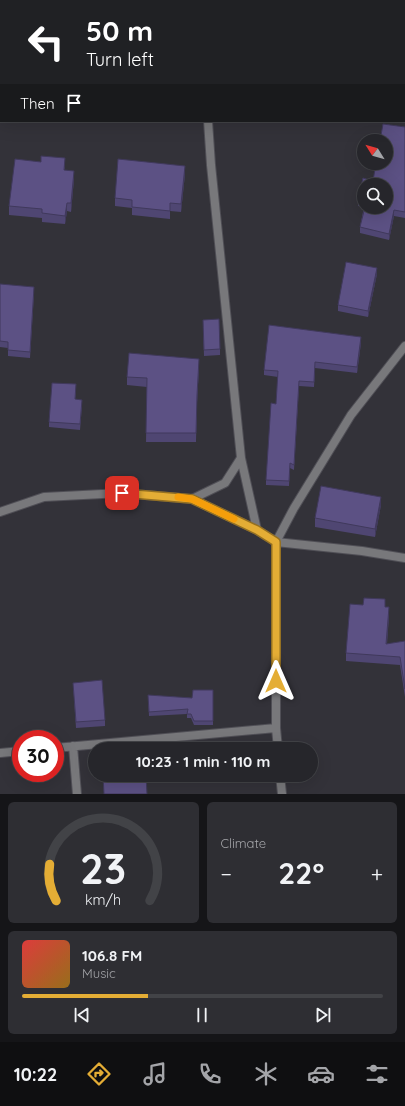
<!DOCTYPE html>
<html lang="en">
<head>
<meta charset="utf-8">
<style>
  body { margin:0; font-family:Quicksand,sans-serif; background:#2e2e33; color:#f1f3f6; height:100vh; display:flex; flex-direction:column; font-size:15px; white-space:nowrap }
  * { box-sizing:border-box; margin:0 }
  p { font-size:13px; color:#a4a5a9 }
  .icon { flex:none; width:22px; height:22px; fill:none; stroke:currentColor; stroke-width:2; stroke-linecap:round; stroke-linejoin:round }
  .map { position:relative; height:794px; overflow:hidden }
  .drawer { display:flex; flex-direction:column; gap:8px; padding:8px; background:#151518; flex:1 }
  .drawer>* { flex:none }
  .banner { position:absolute; left:0px; top:0px; width:405px; height:122px; box-shadow:0 4px 16px #0002,0 0 0 1px #424347; background:#202124; color:#fff; overflow:hidden }
  .needle { width:26px; rotate:307deg }
  .fabs { position:absolute; left:357px; top:134px; display:grid; gap:8px }
  .fabs a { display:grid; place-items:center; width:36px; height:36px; border-radius:50%; background:#26262b; box-shadow:0 4px 16px #0002,0 0 0 1px #424347; font-size:20px }
  .speed { position:absolute; left:12px; top:730px; display:flex; gap:8px; font-size:20px; font-weight:700; text-align:center }
  .speed>* { display:grid; place-content:center; width:52px; height:52px; border-radius:50%; background:#26262b; box-shadow:0 4px 16px #0002,0 0 0 1px #424347; line-height:1 }
  .speed .limit { border:6px solid #d22; background:#fff; color:#111 }
  .pin { position:absolute; display:grid; place-items:center; width:34px; height:34px; color:#fff; margin:-17px; border-radius:8px; box-shadow:0 2px 6px #0006 }
  .me { position:absolute; width:44px; margin:-22px; rotate:0deg; stroke-linejoin:round; filter:drop-shadow(0 0 3px #0008) }
  .turn { display:flex; align-items:center; gap:14px; height:84px; padding:0 20px; font-size:18px }
  .turn .icon { width:52px; height:52px; stroke-width:2.5 }
  .turn b { display:block; font-size:28px; line-height:34px }
  .then { display:flex; align-items:center; height:38px; padding:0 20px; background:#0003; gap:8px; font-size:15px }
  .big { font-size:30px; font-weight:700; line-height:1.1 }
  .drawer .card { flex:1; display:flex; flex-direction:column; justify-content:center; gap:6px; min-width:0; padding:0 14px; border-radius:6px; background:#2e2e33 }
  .drawer .dial { align-items:center; gap:0 }
  .dial svg { height:104px; overflow:visible; fill:none; stroke:#424347; stroke-width:7; stroke-linecap:round; text-anchor:middle }
  .dial text { fill:#f1f3f6; stroke:none }
  .song { display:flex; align-items:center; gap:12px }
  .cover { width:48px; height:48px; border-radius:6px; background:linear-gradient(135deg,hsl(0 70% 55%),hsl(40 70% 35%)) }
  .played { height:4px; border-radius:2px; background:linear-gradient(90deg,#e4ad35 35%,#424347 35%) }
  .keys { display:flex; justify-content:space-around; direction:ltr }
  .heat { display:flex; justify-content:space-between; align-items:center; font-size:22px; direction:ltr }
  .drawer .tiles { flex:1; display:grid; gap:8px; grid-template-columns:1fr 1fr }
  .card:last-child { grid-column:span 2 }
  .trip { position:absolute; left:88px; top:742px; width:230px; height:40px; border-radius:20px; background:#26262b; box-shadow:0 4px 16px #0002,0 0 0 1px #424347; font-weight:700; line-height:40px; text-align:center }
  .tabs { display:flex; height:64px; justify-content:space-around; align-items:center; background:#0f0f11; color:#a4a5a9 }
  .tabs .icon { width:28px; height:28px }
  .tabs .on { color:#e4ad35 }
  .tabs b { font-size:18px; color:#f1f3f6 }
  .map>svg:first-child { display:block }
</style>
</head>
<body>
<div class="map">
<svg width="405" height="794" viewBox="0 0 405 794">
  <rect width="100%" height="100%" fill="#333239"/>
  <g fill="none" stroke-linecap="round" stroke-linejoin="round">
    <g stroke="#504f56" stroke-width="10">
      <path id="street" d="M201 1V0
        M241 458 257 530
        M192 499 225 483 241 458 211 165 208 121
        M0 512 44 497 122 493 192 499 257 530 276 542 362 551 405 558
        M73 746 77 794
        M55 748 276 728
        M278 749 276 728V542L294 508 351 415 405 346
        M0 753 21 751
        M280 775 282 794"/>
    </g>
    <use href="#street" stroke="#78787b" stroke-width="8"/>
  </g>
  <path fill="#4f4672" fill-rule="evenodd" d="M32 0H92V1H32Z
    M405 0V49H404V1Z
    M383 124 405 127V218L394 216 389 240 360 233V227L364 207 358 206V200L363 178 373 181 376 163H386V141H380ZM364 185H386V207H364Z
    M65 167 64 170 74 179 71 212 67 211 65 224 42 222V218L9 215V206Z
    M185 174 181 212 170 211V219L132 215V208L115 206V198Z
    M377 274 368 317 338 311V305Z
    M0 284 34 293 30 358 8 356V348L0 347Z
    M203 326 220 349V355L204 356Z
    M361 343 357 373 315 368 314 387 299 386 294 470 290 468 289 486 266 485V480L276 404 278 377 264 375V370Z
    M199 367 197 403 196 442H146L147 387 127 385V377Z
    M76 390 75 399 82 405 80 430 49 427V422Z
    M381 505 375 537 315 527V518Z
    M385 607 389 616 387 644 405 641V697L400 665 346 661V653Z
    M73 683 105 720V726L76 728Z
    M213 690V725H194L191 718H187V714L149 716 148 695 192 698Z"/>
  <path fill="#40395c" d="M185 166V174L181 212V204Z
    M74 171V179L71 212V203Z
    M67 203V211L65 224V216Z
    M394 210V216L389 240V234Z
    M377 268V274L368 317V311Z
    M361 337V343L357 373V367Z
    M199 359V367L197 403 196 442 197 395Z
    M381 497V505L375 537V529Z
    M389 607V616L386 652V644Z"/>
  <path fill="#5c5184" stroke="#40395c" d="M32 0H76V1H32Z
    M298 0H320V1H255Z
    M380 0H405V43H404V1H380Z
    M383 124 405 127V212L394 210 389 234 360 227 365 207H386V185H364V202L358 200 363 178 373 181 376 163H386V141H380Z
    M41 156 65 158 64 170 74 171 71 203H67L65 216 42 213V209L9 206 15 159 41 162Z
    M118 159 185 166 181 204 170 203V211L132 207V200L115 198Z
    M346 262 377 268 368 311 338 305Z
    M0 284 34 287 30 352 8 350V342L0 341Z
    M219 319 220 349 204 350 203 320Z
    M269 325 361 337 357 367 315 362 314 382 299 381 294 465 290 463 289 481 266 480 271 403 276 404 278 371 264 370Z
    M129 353 199 359 197 395 196 433H146L147 378 127 377Z
    M52 383 76 384 75 399 82 400 80 424 49 422Z
    M321 486 381 497 375 529 315 518Z
    M364 598 385 599V607H389L386 644 405 641V689L400 657 346 653 350 604 363 605Z
    M102 680 105 720 76 722 73 683Z
    M193 690H213V721H194L191 714H187L188 709 149 712 148 695 192 698Z
    M103 775H146L147 794H104Z"/>
  <g fill="none" stroke-linecap="round" stroke-linejoin="round">
    <g stroke="#947022" stroke-width="10">
      <path id="route" d="M122 493 192 499 257 530 276 542V681"/>
    </g>
    <use href="#route" stroke="#e4ad35" stroke-width="7"/>
    <path stroke="#f59e0b" stroke-width="7" d="M178 497 192 499 234 519"/>
  </g>
</svg>
<div class="fabs">
<a><svg class="needle" viewBox="-14 -14 28 28"><path d="M0-13l5 13h-10z" fill="#e53935"/><path d="M0 13l5-13h-10z" fill="#a4a5a9"/></svg></a>
<a><svg class="icon" aria-label="search" viewBox="0 0 24 24"><circle cx="10" cy="10" r="6"/><path d="M15 15l6 6"/></svg></a>
</div>
<div class="speed"><div class="limit">30</div></div>
<div class="pin" style="left:122px;top:493px;background:#d93025"><svg class="icon" aria-label="arrive" viewBox="0 0 24 24"><path d="M6 21V4h12l-3 4 3 4H6"/></svg></div>
<svg class="me" style="left:276px;top:681px" viewBox="-20 -20 40 40"><path d="M0-17L14 15 0 8-14 15z" fill="#e4ad35" stroke="#fff" stroke-width="4"/></svg>
<div class="trip">10:23 · 1 min · 110 m</div>
<div class="banner">
<div class="turn"><svg class="icon" aria-label="left" viewBox="0 0 24 24"><path d="M17 20v-9H6M10 6l-5 5 5 5"/></svg><div><b>50 m</b>Turn left</div></div>
<div class="then">Then<svg class="icon" aria-label="arrive" viewBox="0 0 24 24"><path d="M6 21V4h12l-3 4 3 4H6"/></svg></div>
</div>
</div>
<section class="drawer">
<div class="tiles">
<div class="card dial"><svg viewBox="0 0 100 80">
<path d="M14 69A42 42 0 1 1 86 69"/>
<path d="M14 69A42 42 0 0 1 9 41" stroke="#e4ad35"/>
<text x="50" y="56" font-size="32" font-weight="700">23</text>
<text x="50" y="72" font-size="11">km/h</text>
</svg></div>
<div class="card"><p>Climate</p>
<div class="heat"><a>−</a><b class="big">22°</b><a>+</a></div>
</div>
<div class="card">
<div class="song"><i class="cover"></i><div><b>106.8 FM</b><p>Music</p></div></div>
<div class="played"></div>
<div class="keys"><svg class="icon" aria-label="previous" viewBox="0 0 24 24"><path d="M18 5L8 12l10 7zM5 5v14"/></svg><svg class="icon" aria-label="pause" viewBox="0 0 24 24"><path d="M8 5v14M16 5v14"/></svg><svg class="icon" aria-label="next" viewBox="0 0 24 24"><path d="M6 5l10 7-10 7zM19 5v14"/></svg></div>
</div>
</div>
</section>
<nav class="tabs">
<b>10:22</b>
<svg class="icon on" aria-label="directions" viewBox="0 0 24 24"><path d="M12 3l9 9-9 9-9-9zM9 14v-3h6M13 9l2 2-2 2"/></svg>
<svg class="icon" aria-label="music" viewBox="0 0 24 24"><path d="M9 18V5l10-2v13"/><circle cx="6" cy="18" r="3"/><circle cx="16" cy="16" r="3"/></svg>
<svg class="icon" aria-label="phone" viewBox="0 0 24 24"><path d="M5 4h4l2 5-3 2q2 4 5 5l2-3 5 2v4C11 20 4 13 5 4z"/></svg>
<svg class="icon" aria-label="climate" viewBox="0 0 24 24"><path d="M12 3v18M4 7l16 10M4 17L20 7"/></svg>
<svg class="icon" aria-label="car" viewBox="0 0 24 24"><path d="M5 17H2v-5l4-1 3-4h7l3 4 3 1v5h-3M9 17h6M6 11h13"/><circle cx="7" cy="17" r="2"/><circle cx="17" cy="17" r="2"/></svg>
<svg class="icon" aria-label="filters" viewBox="0 0 24 24"><path d="M4 7h16M4 17h16"/><circle cx="9" cy="7" r="2"/><circle cx="15" cy="17" r="2"/></svg>
</nav>
</body>
</html>
